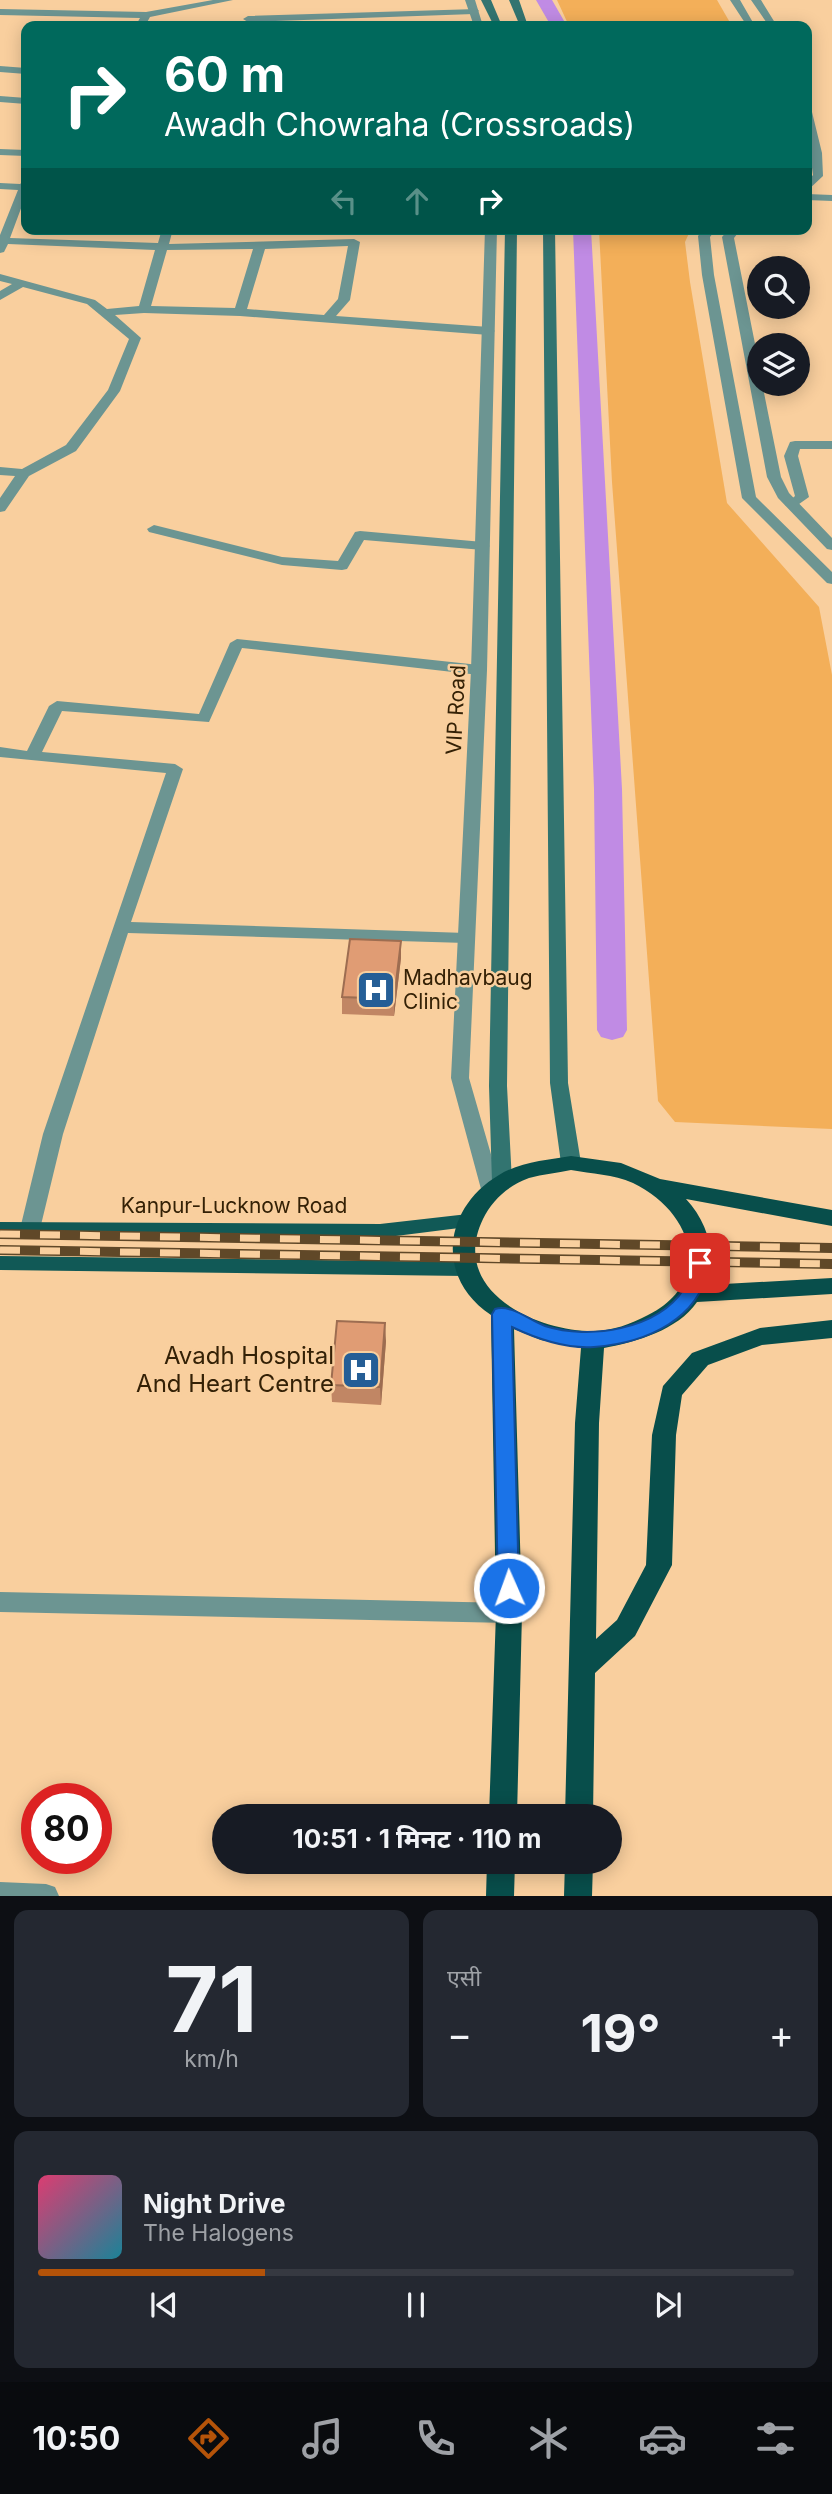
<!DOCTYPE html>
<html lang="hi">
<head>
<meta charset="utf-8">
<style>
  body { margin:0; font-family:Inter,"Noto Sans Devanagari",sans-serif; background:#242831; color:#f1f3f6; height:100vh; display:flex; flex-direction:column; font-size:26px; white-space:nowrap }
  * { box-sizing:border-box; margin:0 }
  p { font-size:23px; color:#9ea1a6 }
  .icon { flex:none; width:38px; height:38px; fill:none; stroke:currentColor; stroke-width:2; stroke-linecap:round; stroke-linejoin:round }
  .map { position:relative; height:1896px; overflow:hidden }
  .details { display:flex; flex-direction:column; gap:14px; padding:14px; background:#0d0f14; flex:1 }
  .details>* { flex:none }
  .hud { position:absolute; left:21px; top:21px; width:791px; height:214px; border-radius:14px; box-shadow:0 4px 18px #0003; background:#00695c; color:#fff; overflow:hidden }
  .buttons { position:absolute; left:747px; top:256px; display:grid; gap:14px }
  .buttons a { display:grid; place-items:center; width:63px; height:63px; border-radius:50%; background:#171b24; box-shadow:0 4px 18px #0003; font-size:35px }
  .speed { position:absolute; left:21px; top:1783px; display:flex; gap:14px; font-size:35px; font-weight:700; text-align:center }
  .speed>* { display:grid; place-content:center; width:91px; height:91px; border-radius:50%; background:#171b24; box-shadow:0 4px 18px #0003; line-height:1 }
  .speed .limit { border:10px solid #d22; background:#fff; color:#111 }
  .pin { position:absolute; display:grid; place-items:center; width:60px; height:60px; color:#fff; margin:-30px; border-radius:14px; box-shadow:0 4px 10px #0006 }
  .me { position:absolute; width:77px; margin:-38px; rotate:358deg; stroke-linejoin:round; filter:drop-shadow(0 0 5px #0008) }
  .turn { display:flex; align-items:center; gap:24px; height:147px; padding:0 28px; font-size:32px }
  .turn .icon { width:91px; height:91px; stroke-width:2.5 }
  .turn b { display:block; font-size:49px; line-height:60px }
  .lanes { display:flex; align-items:center; height:66px; padding:0 28px; background:#0003; justify-content:center; gap:35px; direction:ltr }
  .lanes .off { opacity:.35 }
  .big { font-size:52px; font-weight:700; line-height:1.1 }
  .details .tile { flex:1; display:flex; flex-direction:column; justify-content:center; gap:10px; min-width:0; padding:0 24px; border-radius:14px; background:#242831 }
  .details .dial { align-items:center; gap:0 }
  .dial b { font-size:91px; line-height:1 }
  .song { display:flex; align-items:center; gap:21px }
  .cover { width:84px; height:84px; border-radius:10px; background:linear-gradient(135deg,hsl(340 70% 55%),hsl(190 70% 35%)) }
  .played { height:7px; border-radius:4px; background:linear-gradient(90deg,#b45309 30%,#363941 30%) }
  .keys { display:flex; justify-content:space-around; direction:ltr }
  .heat { display:flex; justify-content:space-between; align-items:center; font-size:38px; direction:ltr }
  .details .tiles { flex:1; display:grid; gap:14px; grid-template-columns:1fr 1fr }
  .tile:last-child { grid-column:span 2 }
  .trip { position:absolute; left:212px; top:1804px; width:410px; height:70px; border-radius:35px; background:#171b24; box-shadow:0 4px 18px #0003; font-weight:700; line-height:70px; text-align:center }
  .dock { display:flex; height:112px; justify-content:space-around; align-items:center; background:#090b0e; color:#9ea1a6 }
  .dock .icon { width:49px; height:49px }
  .dock .current { color:#b45309 }
  .dock b { font-size:32px; color:#f1f3f6 }
  .map>svg:first-child { display:block }
</style>
</head>
<body>
<div class="map">
<svg width="832" height="1896" viewBox="0 0 832 1896">
  <rect width="100%" height="100%" fill="#f9cf9e"/>
  <path fill="#f3af59" d="M557 0H717L732 26H569Z
    M599 229H691L685 242 690 282 727 503 819 607 832 675V1129L675 1122 658 1101 612 482Z"/>
  <g fill="none" stroke-linecap="round" stroke-linejoin="round">
    <path fill="#c08be4" fill-rule="evenodd" d="M536 0H552L567 26H551Z
      M573 229H591L622 789 627 1030 623 1037 612 1040 601 1037 597 1030 594 789Z"/>
    <path fill="#6c9592" fill-rule="evenodd" d="M213 0H233L150 17 145 26 136 25 140 18 0 15V9L146 12Z
      M477 9 479 11 474 14 248 22 243 19 248 16Z
      M0 66 26 68V74L0 72Z
      M0 96 26 98V104L0 102Z
      M0 149 26 150V156L0 155Z
      M26 179V195L10 238 158 243 162 229H173L169 244 354 239 360 242 350 300 336 316 489 327 495 331 489 335 240 316 144 313 115 315 141 338 120 391 76 451 29 476 5 511 0 512V498L15 476 0 475V467L22 469 66 445 108 390 129 339 87 304 23 287 0 300V291L12 284 0 281V274L95 300 107 309 139 306 155 250 8 244 4 252 0 253V235L18 190 0 189V183L20 184ZM348 246 338 299 324 315 247 309 265 249ZM253 249 235 308 151 306 167 250Z
      M807 194 832 195V201L807 200Z
      M795 441H832V449H800L798 456 809 497 792 509 785 505 795 496 784 456 790 442Z
      M154 525 282 557 338 561 355 532 360 531 483 542 490 546 483 550 364 540 347 569 342 570 282 565 149 532 147 529Z
      M237 639 479 665 487 670 479 675 242 648 209 722 62 711 42 752 175 764 183 769 131 922 466 933 475 938 466 943 128 933 63 1134 40 1229 37 1234H23L20 1229 43 1134 166 773 0 757V747L27 751 49 706 57 701 199 714 230 643Z
      M0 1592 509 1603 517 1606 521 1613 517 1620 509 1623 0 1612Z
      M0 1882 46 1884 55 1887 59 1896H0Z"/>
    <path fill="#6c9592" fill-rule="evenodd" d="M465 0H475L483 26H474Z
      M730 0H740L755 26H747Z
      M751 0H761L777 26H769Z
      M807 109 812 112 822 153 823 176 807 191V182L813 175 807 132Z
      M485 229H497L487 670 469 1078 501 1189 498 1194H484L481 1189 451 1078 471 670Z
      M704 229H716L710 237 714 275 756 497 832 572V584L827 583 742 498 702 275 698 236Z
      M729 229H741L734 238 760 369V383H762L781 477 789 493 832 538V550L827 549 778 498 767 477 722 237Z"/>
    <path fill="#327470" fill-rule="evenodd" d="M481 0H491L502 26H494Z
      M509 0H519L528 26H520Z
      M505 229H517L507 1086 512 1182 509 1187H495L492 1182 489 1086Z
      M543 229H555L568 1083 581 1163 578 1168H564L561 1163 550 1083Z"/>
    <path fill="#115956" fill-rule="evenodd" d="M468 1214 475 1216 478 1221 475 1226 380 1238 0 1236V1222L380 1224Z
      M0 1256 465 1262 472 1264 475 1269 472 1274 465 1276 0 1270Z"/>
    <path fill="#084e4b" fill-rule="evenodd" d="M571 1156 621 1163 660 1179 832 1210V1226L686 1199C708 1223 717 1253 706 1285L832 1278V1294L697 1302C678 1330 636 1342 604 1348L599 1423 596 1639 617 1620 646 1565 652 1435 663 1386 692 1353 760 1328 832 1320V1338L762 1345 708 1365 682 1395 676 1435 672 1565 635 1636 595 1673 593 1816H565L575 1423 581 1348 541 1340 514 1329 522 1613 517 1816H489L496 1613 491 1315C435 1278 443 1208 499 1175 520 1162 547 1160 571 1156ZM571 1170C592 1174 613 1174 633 1183 692 1211 716 1281 648 1315 631 1324 612 1331 593 1331 533 1331 449 1289 483 1219 492 1200 509 1185 529 1178 543 1174 557 1173 571 1170Z
      M487 1862H515L514 1896H486Z
      M565 1862H593L592 1896H564Z"/>
    <g stroke="#604828" stroke-width="10">
      <path id="rail" d="M0 1234 832 1248
        M0 1250 832 1264"/>
    </g>
    <use href="#rail" stroke="#f9cf9e" stroke-width="7" stroke-dasharray="20" stroke-linecap="butt"/>
  </g>
  <path fill="#c18664" d="M401 941V958L394 1016 342 1014V997Z
    M386 1341 381 1405 332 1402 331 1385Z"/>
  <path fill="#9d6d51" d="M401 941V958L394 1016V999Z
    M385 1323 386 1341 381 1405 380 1387Z"/>
  <path fill="#e09c74" stroke="#9d6d51" stroke-width="2" d="M350 939 401 941 394 999 342 997Z
    M337 1321 385 1323 380 1387 331 1385Z"/>
  <path fill="#1a73e8" stroke="#114b97" stroke-width="2" d="M700 1256 709 1263C702 1319 646 1343 594 1347 566 1349 537 1339 512 1327L519 1588 516 1595 509 1597 501 1595 498 1588 492 1314 495 1309C512 1304 530 1321 545 1326 589 1340 657 1330 684 1289 691 1280 688 1268 693 1258Z"/>
  <defs>
    <g id="hospital-square" transform="scale(2.0125)"><rect x="-9" y="-9" width="18" height="18" rx="4" fill="#255e96" stroke="#f9cf9e"/><path d="M-5-5h3v3.5h4V-5h3V5h-3V1.5h-4V5h-3Z" fill="#fff"/></g>
  </defs>
  <g fill-rule="evenodd">
    <use href="#hospital-square" x="376" y="990"/>
    <use href="#hospital-square" x="361" y="1370"/>
  </g>
  <g text-anchor="middle" stroke-width="5" stroke-linejoin="round" paint-order="stroke">
    <g font-size="21" fill="#342106" stroke="#f9cf9e">
      <text transform="translate(456 710) rotate(-87)" y="7">VIP Road</text>
      <text x="234" y="1213">Kanpur-Lucknow Road</text>
    </g>
    <g font-size="21" fill="#342106" stroke="#f9cf9e" text-anchor="start">
      <text x="403" y="985">Madhavbaug<tspan x="403" dy="24">Clinic</tspan></text>
    </g>
    <g font-size="24" fill="#342106" stroke="#f9cf9e" text-anchor="end">
      <text x="334" y="1364">Avadh Hospital<tspan x="334" dy="28">And Heart Centre</tspan></text>
    </g>
  </g>
</svg>
<div class="buttons">
<a><svg class="icon" aria-label="search" viewBox="0 0 24 24"><circle cx="10" cy="10" r="6"/><path d="M15 15l6 6"/></svg></a>
<a><svg class="icon" aria-label="layers" viewBox="0 0 24 24"><path d="M12 4l9 5-9 5-9-5zM3 14l9 5 9-5"/></svg></a>
</div>
<div class="speed"><div class="limit">80</div></div>
<div class="pin" style="left:700px;top:1263px;background:#d93025"><svg class="icon" aria-label="arrive" viewBox="0 0 24 24"><path d="M6 21V4h12l-3 4 3 4H6"/></svg></div>
<svg class="me" style="left:509px;top:1588px" viewBox="-20 -20 40 40"><circle r="17" fill="#1a73e8" stroke="#fff" stroke-width="3"/><path d="M0-11L8 9 0 5-8 9z" fill="#fff"/></svg>
<div class="trip">10:51 · 1 मिनट · 110 m</div>
<div class="hud">
<div class="turn"><svg class="icon" aria-label="right" viewBox="0 0 24 24"><path d="M7 20v-9h11M14 6l5 5-5 5"/></svg><div><b>60 m</b>Awadh Chowraha (Crossroads)</div></div>
<div class="lanes"><svg class="icon off" aria-label="left" viewBox="0 0 24 24"><path d="M17 20v-9H6M10 6l-5 5 5 5"/></svg><svg class="icon off" aria-label="ahead" viewBox="0 0 24 24"><path d="M12 20V5M6 11l6-6 6 6"/></svg><svg class="icon" aria-label="right" viewBox="0 0 24 24"><path d="M7 20v-9h11M14 6l5 5-5 5"/></svg></div>
</div>
</div>
<section class="details">
<div class="tiles">
<div class="tile dial"><b>71</b><p>km/h</p></div>
<div class="tile"><p>एसी</p>
<div class="heat"><a>−</a><b class="big">19°</b><a>+</a></div>
</div>
<div class="tile">
<div class="song"><i class="cover"></i><div><b>Night Drive</b><p>The Halogens</p></div></div>
<div class="played"></div>
<div class="keys"><svg class="icon" aria-label="previous" viewBox="0 0 24 24"><path d="M18 5L8 12l10 7zM5 5v14"/></svg><svg class="icon" aria-label="pause" viewBox="0 0 24 24"><path d="M8 5v14M16 5v14"/></svg><svg class="icon" aria-label="next" viewBox="0 0 24 24"><path d="M6 5l10 7-10 7zM19 5v14"/></svg></div>
</div>
</div>
</section>
<nav class="dock">
<b>10:50</b>
<svg class="icon current" aria-label="directions" viewBox="0 0 24 24"><path d="M12 3l9 9-9 9-9-9zM9 14v-3h6M13 9l2 2-2 2"/></svg>
<svg class="icon" aria-label="music" viewBox="0 0 24 24"><path d="M9 18V5l10-2v13"/><circle cx="6" cy="18" r="3"/><circle cx="16" cy="16" r="3"/></svg>
<svg class="icon" aria-label="phone" viewBox="0 0 24 24"><path d="M5 4h4l2 5-3 2q2 4 5 5l2-3 5 2v4C11 20 4 13 5 4z"/></svg>
<svg class="icon" aria-label="climate" viewBox="0 0 24 24"><path d="M12 3v18M4 7l16 10M4 17L20 7"/></svg>
<svg class="icon" aria-label="car" viewBox="0 0 24 24"><path d="M5 17H2v-5l4-1 3-4h7l3 4 3 1v5h-3M9 17h6M6 11h13"/><circle cx="7" cy="17" r="2"/><circle cx="17" cy="17" r="2"/></svg>
<svg class="icon" aria-label="filters" viewBox="0 0 24 24"><path d="M4 7h16M4 17h16"/><circle cx="9" cy="7" r="2"/><circle cx="15" cy="17" r="2"/></svg>
</nav>
</body>
</html>
